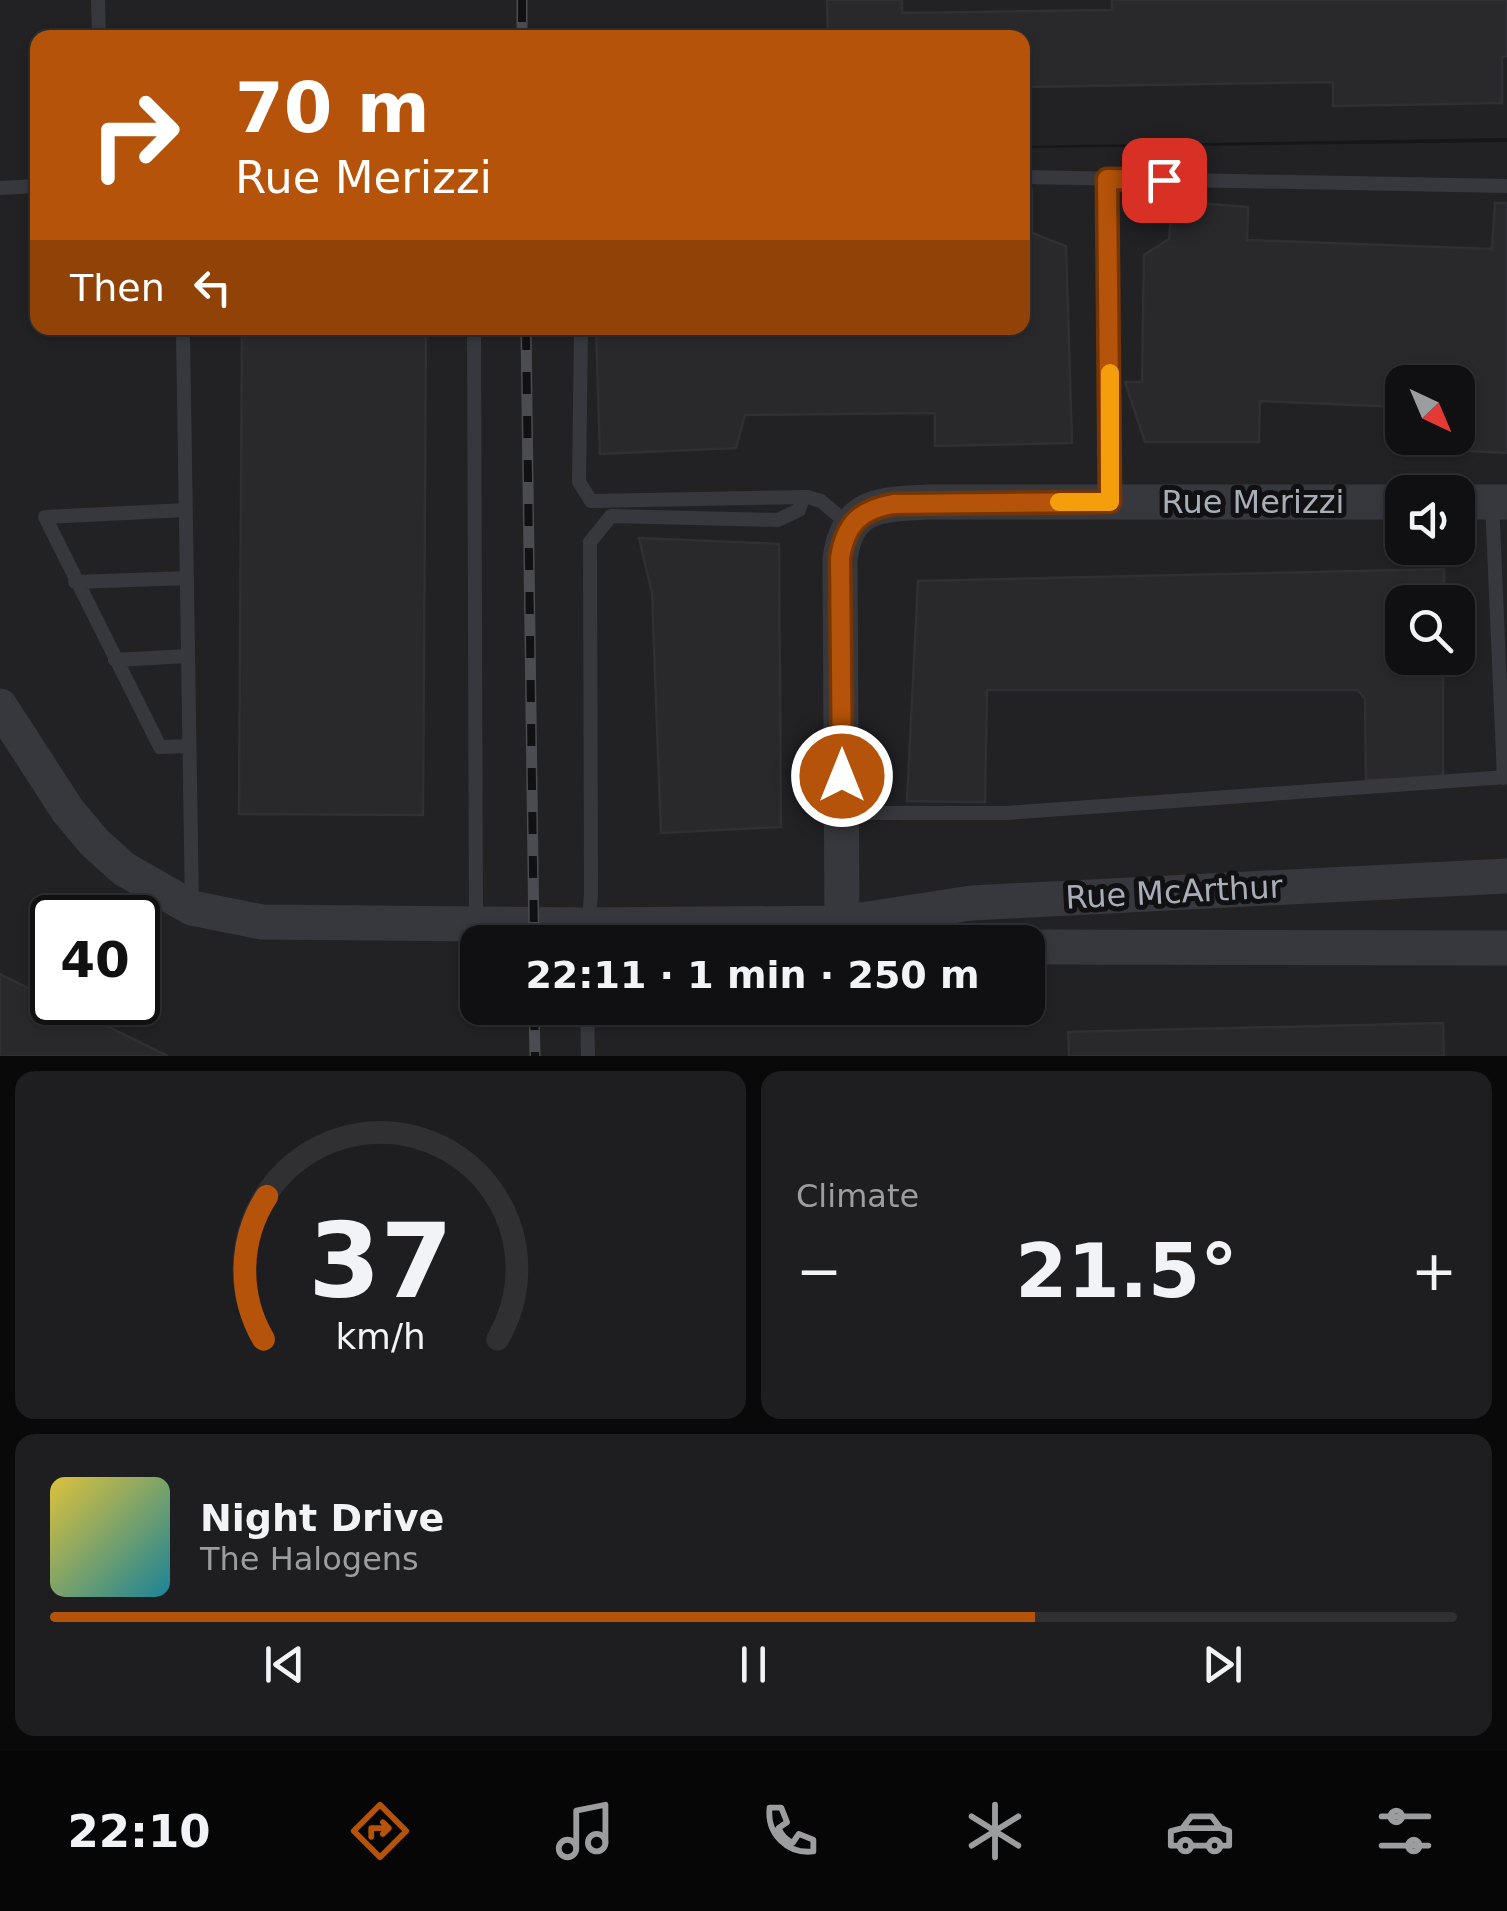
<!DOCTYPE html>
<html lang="en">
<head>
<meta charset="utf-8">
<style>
  body { margin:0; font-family:"DejaVu Sans",sans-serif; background:#1e1e20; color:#f1f3f6; height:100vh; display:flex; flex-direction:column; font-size:38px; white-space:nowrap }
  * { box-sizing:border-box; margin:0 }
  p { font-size:32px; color:#9c9d9f }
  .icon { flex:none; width:55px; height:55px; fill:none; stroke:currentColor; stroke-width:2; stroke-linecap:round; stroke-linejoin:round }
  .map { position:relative; height:1056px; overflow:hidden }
  .side { display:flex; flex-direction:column; gap:15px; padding:15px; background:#09090a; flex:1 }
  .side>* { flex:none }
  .banner { position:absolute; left:30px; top:30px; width:1000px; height:305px; border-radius:20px; box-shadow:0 2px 8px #0004,0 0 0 2px #303032; background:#b45309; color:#fff; overflow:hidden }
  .needle { width:65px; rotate:136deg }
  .tools { position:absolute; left:1385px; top:365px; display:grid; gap:20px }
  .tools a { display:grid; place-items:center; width:90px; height:90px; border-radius:20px; background:#101012; box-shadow:0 2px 8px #0004,0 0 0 2px #303032; font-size:50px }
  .speed { position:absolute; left:30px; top:895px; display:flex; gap:20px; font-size:50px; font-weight:700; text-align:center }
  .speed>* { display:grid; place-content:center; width:130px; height:130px; border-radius:50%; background:#101012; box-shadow:0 2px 8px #0004,0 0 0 2px #303032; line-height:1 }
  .speed .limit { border:5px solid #111; border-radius:15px; background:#fff; color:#111 }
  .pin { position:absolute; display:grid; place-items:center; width:85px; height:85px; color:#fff; margin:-42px; border-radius:20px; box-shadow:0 5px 15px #0006 }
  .me { position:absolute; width:110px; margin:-55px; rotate:0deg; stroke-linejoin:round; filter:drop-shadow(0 0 8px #0008) }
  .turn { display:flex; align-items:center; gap:35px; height:210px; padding:0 40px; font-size:45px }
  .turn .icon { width:130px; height:130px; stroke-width:2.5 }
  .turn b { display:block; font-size:70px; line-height:85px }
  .then { display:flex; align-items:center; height:95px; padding:0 40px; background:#0003; gap:20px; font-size:38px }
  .big { font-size:75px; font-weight:700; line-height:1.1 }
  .side .card { flex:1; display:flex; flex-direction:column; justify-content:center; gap:15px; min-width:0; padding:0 35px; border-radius:20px; background:#1e1e20 }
  .side .dial { align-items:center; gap:0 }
  .dial svg { height:260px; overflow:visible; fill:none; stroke:#303032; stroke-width:7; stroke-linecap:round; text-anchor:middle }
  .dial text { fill:#f1f3f6; stroke:none }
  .song { display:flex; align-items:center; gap:30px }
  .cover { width:120px; height:120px; border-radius:15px; background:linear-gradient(135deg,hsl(50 70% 55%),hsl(190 70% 35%)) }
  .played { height:10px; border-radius:5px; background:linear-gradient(90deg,#b45309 70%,#303032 70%) }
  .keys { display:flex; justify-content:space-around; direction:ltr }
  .heat { display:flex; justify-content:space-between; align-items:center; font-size:55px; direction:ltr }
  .side .tiles { flex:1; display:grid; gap:15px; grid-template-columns:1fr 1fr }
  .card:last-child { grid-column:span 2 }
  .trip { position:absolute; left:460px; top:925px; width:585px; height:100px; border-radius:20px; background:#101012; box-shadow:0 2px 8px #0004,0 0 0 2px #303032; font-weight:700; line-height:100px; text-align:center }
  .tab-bar { display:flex; height:160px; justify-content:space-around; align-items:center; background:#060607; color:#9c9d9f }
  .tab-bar .icon { width:70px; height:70px }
  .tab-bar .selected { color:#b45309 }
  .tab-bar b { font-size:45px; color:#f1f3f6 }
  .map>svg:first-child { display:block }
</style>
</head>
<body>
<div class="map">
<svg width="1507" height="1056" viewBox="0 0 1507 1056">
  <rect width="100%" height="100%" fill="#161618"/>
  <path fill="#222225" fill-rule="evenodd" d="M0 0H1507V138L1023 146 1022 38H38V328H1022L1023 148 1507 142V1056H0ZM1402 382H1458V438H1402ZM1402 492H1458V548H1402ZM1402 602H1458V658H1402ZM52 918H138V1002H52ZM478 942H1028V1008H478Z"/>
  <path fill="#29292c" stroke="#303034" stroke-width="2.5" d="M827 0H902V13L1112 10V0H1507V56L1502 57V103L1333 106V82L1022 87V38H828Z
    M1022 189H1032V233L1066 246 1072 443 935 446V413L745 415 736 448 600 454 596 328H1022Z
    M1172 201 1248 207 1247 240 1492 249 1495 203H1507V453L1429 449 1427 438H1458V382H1402V407L1260 401 1259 442H1145L1125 382H1142L1144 255 1169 239Z
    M242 328H426L423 815 239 814Z
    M639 538 779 544 781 827 661 833 652 593Z
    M1444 569V602H1402V658H1443V778L1366 780 1365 699 1358 690H987L985 802 907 801 918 581Z
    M0 974 52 1000V1002H58L168 1056H0Z
    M1443 1023 1444 1056H1069L1068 1032Z"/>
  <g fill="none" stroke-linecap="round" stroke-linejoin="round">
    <path stroke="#37383d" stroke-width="14" d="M98 0 99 38
      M1022 177 1507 186
      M1107 179 1110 501
      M0 188 38 186
      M474 328 476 924
      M581 328 579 482 591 501 808 497 821 501 849 525
      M183 333 192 907
      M1492 502 1504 778
      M186 510 45 517 160 747 189 746
      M75 582 187 578
      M115 660 188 656
      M842 813H1006L1507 777
      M587 942 591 894 590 542 611 516 778 520 799 510 803 497
      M587 1008 588 1056"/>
    <path stroke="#37383d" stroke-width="35" d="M1458 502H1507
      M0 706 68 811 95 843 124 869 192 908 262 922 588 925 842 923 971 903 1507 876
      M842 923 840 559C847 504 880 504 927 502H1402
      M867 928 944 942
      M1028 947 1507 948"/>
    <g stroke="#4a4c52" stroke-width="11">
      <path id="rail" d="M522 0V38
        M526 328 534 942
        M534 1008 535 1056"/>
    </g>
    <use href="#rail" stroke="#111113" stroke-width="8" stroke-dasharray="22" stroke-linecap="butt"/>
  </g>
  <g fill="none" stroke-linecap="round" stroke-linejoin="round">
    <g stroke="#753606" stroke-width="25">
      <path id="route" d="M842 776 840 558C845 525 859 510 893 504L1110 502 1107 179 1164 180"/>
    </g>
    <use href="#route" stroke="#b45309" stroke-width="18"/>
    <path stroke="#f59e0b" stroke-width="18" d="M1059 502H1110V373"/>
  </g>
  <g text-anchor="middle" stroke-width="10" stroke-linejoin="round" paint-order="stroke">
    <g font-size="32" fill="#a8adb8" stroke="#111113">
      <text x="1253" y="513">Rue Merizzi</text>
      <text transform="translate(1174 892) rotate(-3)" y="11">Rue McArthur</text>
    </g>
  </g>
</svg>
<div class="tools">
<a><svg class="needle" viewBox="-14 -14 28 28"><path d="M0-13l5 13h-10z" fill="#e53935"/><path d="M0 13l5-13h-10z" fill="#9c9d9f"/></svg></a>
<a><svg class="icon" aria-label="sound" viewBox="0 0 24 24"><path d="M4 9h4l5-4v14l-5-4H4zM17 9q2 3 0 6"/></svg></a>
<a><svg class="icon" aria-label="search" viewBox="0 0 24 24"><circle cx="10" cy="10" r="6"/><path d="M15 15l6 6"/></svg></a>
</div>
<div class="speed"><div class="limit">40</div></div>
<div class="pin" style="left:1164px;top:180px;background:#d93025"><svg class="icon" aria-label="arrive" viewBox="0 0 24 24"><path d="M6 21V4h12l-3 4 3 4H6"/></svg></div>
<svg class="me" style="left:842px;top:776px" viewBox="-20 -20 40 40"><circle r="17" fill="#b45309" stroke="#fff" stroke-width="3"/><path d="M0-11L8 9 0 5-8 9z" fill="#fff"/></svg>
<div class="trip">22:11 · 1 min · 250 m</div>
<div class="banner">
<div class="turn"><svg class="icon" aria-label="right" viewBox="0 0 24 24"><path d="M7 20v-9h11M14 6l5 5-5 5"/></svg><div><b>70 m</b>Rue Merizzi</div></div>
<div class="then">Then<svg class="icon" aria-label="left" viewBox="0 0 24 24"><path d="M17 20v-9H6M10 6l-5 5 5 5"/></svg></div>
</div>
</div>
<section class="side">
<div class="tiles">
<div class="card dial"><svg viewBox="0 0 100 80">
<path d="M14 69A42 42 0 1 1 86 69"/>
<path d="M14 69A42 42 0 0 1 15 25" stroke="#b45309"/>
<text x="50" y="56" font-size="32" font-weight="700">37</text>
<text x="50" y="72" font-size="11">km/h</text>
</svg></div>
<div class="card"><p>Climate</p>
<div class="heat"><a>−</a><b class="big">21.5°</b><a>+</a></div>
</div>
<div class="card">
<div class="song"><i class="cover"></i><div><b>Night Drive</b><p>The Halogens</p></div></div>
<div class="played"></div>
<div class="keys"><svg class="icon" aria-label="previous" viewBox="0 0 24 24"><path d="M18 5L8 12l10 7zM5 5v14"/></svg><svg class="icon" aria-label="pause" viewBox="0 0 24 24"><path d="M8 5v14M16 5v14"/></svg><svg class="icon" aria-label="next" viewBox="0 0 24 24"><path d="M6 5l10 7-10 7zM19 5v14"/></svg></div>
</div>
</div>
</section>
<nav class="tab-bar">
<b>22:10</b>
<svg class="icon selected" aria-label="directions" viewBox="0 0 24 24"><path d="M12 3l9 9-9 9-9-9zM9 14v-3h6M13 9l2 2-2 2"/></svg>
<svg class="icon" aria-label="music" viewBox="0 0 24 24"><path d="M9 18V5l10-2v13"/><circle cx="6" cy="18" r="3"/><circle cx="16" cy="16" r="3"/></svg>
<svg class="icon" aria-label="phone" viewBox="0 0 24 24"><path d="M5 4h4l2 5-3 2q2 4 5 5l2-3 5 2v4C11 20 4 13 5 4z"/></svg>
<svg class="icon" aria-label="climate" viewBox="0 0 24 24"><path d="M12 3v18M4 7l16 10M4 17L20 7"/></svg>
<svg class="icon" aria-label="car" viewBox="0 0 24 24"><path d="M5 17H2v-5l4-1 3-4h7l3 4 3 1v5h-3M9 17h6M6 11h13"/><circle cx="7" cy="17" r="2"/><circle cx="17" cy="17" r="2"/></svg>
<svg class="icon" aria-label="filters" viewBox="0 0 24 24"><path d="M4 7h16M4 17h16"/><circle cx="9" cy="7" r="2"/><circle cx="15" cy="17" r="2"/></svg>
</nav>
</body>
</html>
